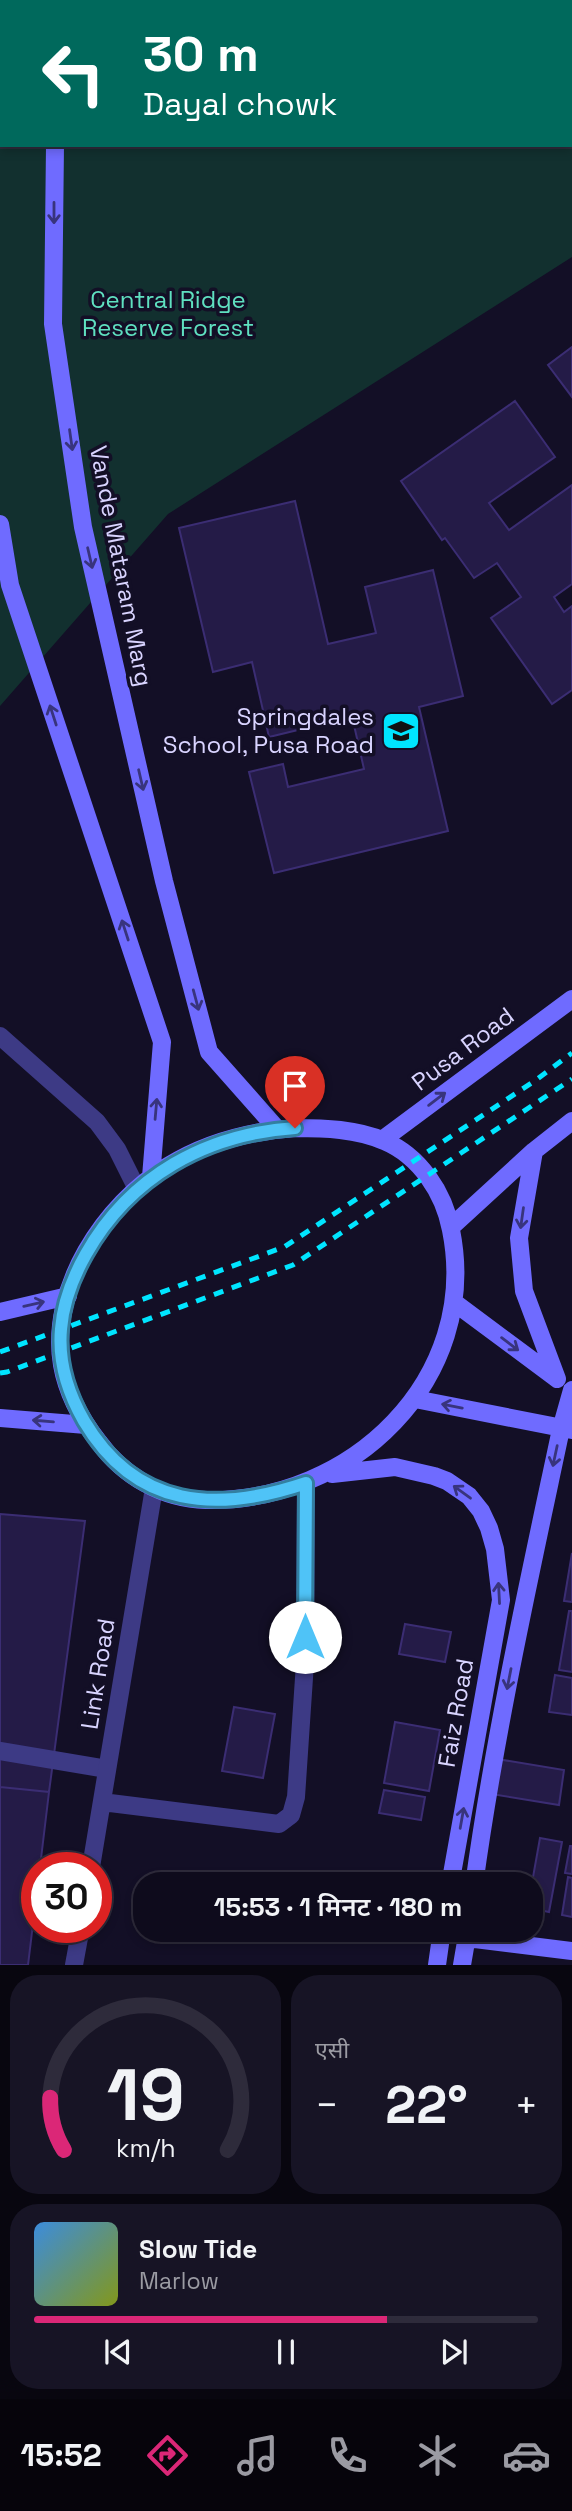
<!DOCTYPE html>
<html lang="hi">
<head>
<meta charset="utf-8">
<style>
  body { margin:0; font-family:"Space Grotesk","Noto Sans Devanagari",sans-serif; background:#171425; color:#f1f3f6; height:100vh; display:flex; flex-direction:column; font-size:26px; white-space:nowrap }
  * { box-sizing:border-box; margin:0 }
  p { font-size:23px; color:#9b9ba3 }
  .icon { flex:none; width:38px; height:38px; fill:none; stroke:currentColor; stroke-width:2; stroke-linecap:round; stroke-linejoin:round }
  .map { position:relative; height:1965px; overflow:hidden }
  .side { display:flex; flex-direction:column; gap:10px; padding:10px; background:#08060f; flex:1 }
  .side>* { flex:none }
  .guide { position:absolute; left:0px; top:0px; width:572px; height:147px; box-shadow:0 4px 10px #0003,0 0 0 2px #2e2b3b; background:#00695c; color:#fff; overflow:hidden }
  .speed { position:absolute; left:21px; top:1852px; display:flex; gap:14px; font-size:35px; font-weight:700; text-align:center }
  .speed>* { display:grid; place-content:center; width:91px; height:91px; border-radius:50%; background:#0e0b1c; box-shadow:0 4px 10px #0003,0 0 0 2px #2e2b3b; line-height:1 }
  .speed .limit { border:10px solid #d22; background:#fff; color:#111 }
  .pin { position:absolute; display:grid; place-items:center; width:60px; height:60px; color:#fff; margin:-72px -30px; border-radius:50% 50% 50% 0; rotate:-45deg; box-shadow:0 0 7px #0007 }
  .pin .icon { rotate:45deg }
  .me { position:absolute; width:77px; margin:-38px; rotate:0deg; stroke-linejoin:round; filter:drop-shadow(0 0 5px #0008) }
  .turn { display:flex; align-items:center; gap:24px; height:147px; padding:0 28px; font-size:32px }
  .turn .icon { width:91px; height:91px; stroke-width:2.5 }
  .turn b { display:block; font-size:49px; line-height:60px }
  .big { font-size:52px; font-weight:600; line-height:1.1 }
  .side .card { flex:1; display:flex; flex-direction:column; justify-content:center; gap:10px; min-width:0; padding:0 24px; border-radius:28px; background:#171425 }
  .side .dial { align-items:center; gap:0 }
  .dial svg { height:182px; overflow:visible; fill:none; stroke:#2e2b3b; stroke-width:7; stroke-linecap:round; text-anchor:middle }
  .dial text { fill:#f1f3f6; stroke:none }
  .song { display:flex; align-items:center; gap:21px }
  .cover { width:84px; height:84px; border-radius:10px; background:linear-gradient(135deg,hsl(210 70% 55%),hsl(70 70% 35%)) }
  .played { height:7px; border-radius:4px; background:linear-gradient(90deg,#db2777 70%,#2e2b3b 70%) }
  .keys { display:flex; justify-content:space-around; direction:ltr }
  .heat { display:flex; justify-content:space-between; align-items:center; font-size:38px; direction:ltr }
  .side .tiles { flex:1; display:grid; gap:10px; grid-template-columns:1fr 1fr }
  .card:last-child { grid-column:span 2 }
  .trip { position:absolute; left:133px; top:1872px; width:410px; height:70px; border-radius:28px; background:#0e0b1c; box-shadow:0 4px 10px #0003,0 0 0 2px #2e2b3b; font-weight:600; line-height:70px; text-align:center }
  .tabs { display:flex; height:112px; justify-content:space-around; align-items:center; background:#06040b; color:#9b9ba3 }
  .tabs .icon { width:49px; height:49px }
  .tabs .current { color:#db2777 }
  .tabs b { font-size:32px; color:#f1f3f6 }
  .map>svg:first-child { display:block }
</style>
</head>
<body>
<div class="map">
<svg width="572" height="1965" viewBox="0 0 572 1965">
  <rect width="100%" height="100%" fill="#130f26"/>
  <path fill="#12302f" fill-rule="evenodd" d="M0 0H572V257L168 514 0 706ZM2 2H570V145H2Z"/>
  <path fill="#241b47" stroke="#3b2d73" stroke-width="2" d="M572 347V397L548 365Z
    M515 401 555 457 489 503 509 530 572 485V584L554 597 564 612 572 606V690L552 704 491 618 521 597 497 563 474 578 445 538 442 540 401 481Z
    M295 501 328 644 376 633 365 587 433 570 463 696 419 707 448 831 274 873 249 772 283 764 288 787 364 769 351 712 300 724 302 729 269 737 252 662 213 672 179 528Z
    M0 1514 85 1521 49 1792 0 1787Z
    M572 1553V1602L564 1601Z
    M569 1611H572V1672L559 1670Z
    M405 1624 451 1632 445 1662 399 1654Z
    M555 1675 572 1678V1715L549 1712Z
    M234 1707 275 1714 263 1778 222 1771Z
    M395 1722 440 1730 429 1791 384 1783Z
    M497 1759 564 1770 559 1805 491 1794Z
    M0 1787 49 1792 40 1867H37V1891L28 1965H0Z
    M384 1790 425 1797 421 1820 379 1813Z
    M540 1838 562 1842 549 1912 530 1908V1894Z
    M570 1846H572V1874L565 1873Z
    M568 1877 572 1878V1917L562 1915Z"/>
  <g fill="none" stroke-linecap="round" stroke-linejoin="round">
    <path stroke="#3d3a85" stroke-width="18" d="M0 1036 97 1122 117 1149 137 1189
      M0 1751 107 1769"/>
    <path stroke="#3d3a85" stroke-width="18" d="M102 1802 279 1824 291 1815 296 1797 305 1663 306 1483
      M91 1867 154 1488
      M74 1965 81 1927"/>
    <path stroke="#6f6bff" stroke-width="18" d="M56 2V0
      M55 145 53 324 83 527 164 881 209 1052 277 1129
      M0 524 10 585 162 1042 151 1177
      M295 1128C324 1128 357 1129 384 1141 420 1156 444 1193 451 1230 481 1379 351 1503 206 1500 162 1499 123 1476 98 1441 81 1419 67 1393 62 1365 49 1289 104 1204 168 1166 207 1142 250 1131 295 1128Z
      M382 1140 572 999
      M534 1151 519 1238 524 1291 557 1379
      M451 1227 534 1151 572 1121
      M455 1303 556 1378
      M0 1312 68 1296
      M415 1399 572 1430
      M0 1418 86 1425
      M332 1474 395 1467 434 1476 447 1481 469 1496 481 1511 489 1528 495 1549 501 1600 450 1885
      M474 1885C495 1732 529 1580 561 1429L572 1390
      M467 1938 572 1951
      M437 1965 442 1930
      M462 1965 468 1930"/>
    <path stroke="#00e5ff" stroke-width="5" stroke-dasharray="10 9" stroke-linecap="butt" d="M0 1352 284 1247 536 1080 572 1053
      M0 1373 7 1372 293 1265 572 1079"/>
  </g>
  <defs><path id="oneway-shaft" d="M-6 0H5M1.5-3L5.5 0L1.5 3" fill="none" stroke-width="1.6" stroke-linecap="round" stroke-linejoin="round" transform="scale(1.75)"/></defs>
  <g stroke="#38347d">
    <use href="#oneway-shaft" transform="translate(54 213) rotate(90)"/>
    <use href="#oneway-shaft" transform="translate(71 440) rotate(82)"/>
    <use href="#oneway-shaft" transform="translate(90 558) rotate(77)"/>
    <use href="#oneway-shaft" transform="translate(53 715) rotate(-108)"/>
    <use href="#oneway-shaft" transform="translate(141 780) rotate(77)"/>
    <use href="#oneway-shaft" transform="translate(125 930) rotate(-108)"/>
    <use href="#oneway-shaft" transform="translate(196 1000) rotate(75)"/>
    <use href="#oneway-shaft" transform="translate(437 1099) rotate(-37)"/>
    <use href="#oneway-shaft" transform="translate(156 1109) rotate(-85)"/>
    <use href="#oneway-shaft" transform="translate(522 1218) rotate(98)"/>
    <use href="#oneway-shaft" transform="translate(34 1304) rotate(-13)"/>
    <use href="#oneway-shaft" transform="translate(510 1344) rotate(37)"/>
    <use href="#oneway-shaft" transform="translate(452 1406) rotate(-169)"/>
    <use href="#oneway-shaft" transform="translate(43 1421) rotate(-175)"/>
    <use href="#oneway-shaft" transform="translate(555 1456) rotate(102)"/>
    <use href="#oneway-shaft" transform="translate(462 1492) rotate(-144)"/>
    <use href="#oneway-shaft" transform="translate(499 1593) rotate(-93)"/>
    <use href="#oneway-shaft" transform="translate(509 1679) rotate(101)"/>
    <use href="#oneway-shaft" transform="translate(462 1818) rotate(-80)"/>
  </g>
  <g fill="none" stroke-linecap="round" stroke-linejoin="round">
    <g stroke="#337fa1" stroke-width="18">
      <path id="route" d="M295 1128C206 1134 130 1176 86 1254 73 1277 63 1303 61 1329 58 1362 68 1393 84 1421 136 1509 217 1513 306 1483L305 1637"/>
    </g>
    <use href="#route" stroke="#4fc3f7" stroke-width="12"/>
  </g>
  <defs>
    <g id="school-square" transform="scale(2.0125)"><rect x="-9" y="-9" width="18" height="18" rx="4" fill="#00e5ff" stroke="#130f26"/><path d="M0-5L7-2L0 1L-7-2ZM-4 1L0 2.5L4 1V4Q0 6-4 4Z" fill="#111"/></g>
  </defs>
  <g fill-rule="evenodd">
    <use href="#school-square" x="401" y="731"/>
  </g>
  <g text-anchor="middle" stroke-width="7" stroke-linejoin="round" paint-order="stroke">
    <g font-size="24" fill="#5fe0c0" stroke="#130f26">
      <text x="168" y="308">Central Ridge<tspan x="168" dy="28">Reserve Forest</tspan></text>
    </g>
    <g font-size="24" fill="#d9d4ff" stroke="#130f26">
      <text transform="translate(121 566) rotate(79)" y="8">Vande Mataram Marg</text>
      <text transform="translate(463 1049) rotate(-37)" y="8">Pusa Road</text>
      <text transform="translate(98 1674) rotate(-81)" y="8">Link Road</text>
      <text transform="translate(456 1713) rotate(-80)" y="8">Faiz Road</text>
    </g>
    <g font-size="24" fill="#d9d4ff" stroke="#130f26" text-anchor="end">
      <text x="374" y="725">Springdales<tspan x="374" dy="28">School, Pusa Road</tspan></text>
    </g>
  </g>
</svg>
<div class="speed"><div class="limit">30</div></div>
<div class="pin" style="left:295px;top:1128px;background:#d93025"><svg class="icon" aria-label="arrive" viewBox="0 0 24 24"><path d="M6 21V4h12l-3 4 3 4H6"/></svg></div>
<svg class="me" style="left:305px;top:1637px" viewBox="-20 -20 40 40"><circle r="19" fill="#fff"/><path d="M0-13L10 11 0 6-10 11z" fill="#4fc3f7"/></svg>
<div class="trip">15:53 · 1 मिनट · 180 m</div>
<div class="guide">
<div class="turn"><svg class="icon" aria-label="left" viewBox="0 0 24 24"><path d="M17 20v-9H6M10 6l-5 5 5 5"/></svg><div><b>30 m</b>Dayal chowk</div></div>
</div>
</div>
<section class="side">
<div class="tiles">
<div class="card dial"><svg viewBox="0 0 100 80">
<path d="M14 69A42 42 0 1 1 86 69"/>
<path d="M14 69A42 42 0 0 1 8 46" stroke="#db2777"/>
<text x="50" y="56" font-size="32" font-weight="700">19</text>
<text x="50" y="72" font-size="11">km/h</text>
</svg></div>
<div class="card"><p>एसी</p>
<div class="heat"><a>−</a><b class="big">22°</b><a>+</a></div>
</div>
<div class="card">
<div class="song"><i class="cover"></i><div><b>Slow Tide</b><p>Marlow</p></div></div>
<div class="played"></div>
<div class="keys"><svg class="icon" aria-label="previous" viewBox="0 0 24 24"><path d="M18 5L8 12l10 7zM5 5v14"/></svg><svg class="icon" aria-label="pause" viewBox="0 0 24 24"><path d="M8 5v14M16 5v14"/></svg><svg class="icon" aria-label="next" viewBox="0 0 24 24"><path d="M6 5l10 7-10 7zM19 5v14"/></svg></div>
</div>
</div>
</section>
<nav class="tabs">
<b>15:52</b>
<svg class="icon current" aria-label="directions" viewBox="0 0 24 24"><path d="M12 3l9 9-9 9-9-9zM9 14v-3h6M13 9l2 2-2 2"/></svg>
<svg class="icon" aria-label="music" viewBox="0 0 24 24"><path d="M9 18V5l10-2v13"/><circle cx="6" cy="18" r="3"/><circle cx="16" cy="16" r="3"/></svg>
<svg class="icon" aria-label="phone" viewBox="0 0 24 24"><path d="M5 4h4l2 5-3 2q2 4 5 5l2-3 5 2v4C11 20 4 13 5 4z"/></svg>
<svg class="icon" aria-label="climate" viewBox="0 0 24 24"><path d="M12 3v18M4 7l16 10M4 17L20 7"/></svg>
<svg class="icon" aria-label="car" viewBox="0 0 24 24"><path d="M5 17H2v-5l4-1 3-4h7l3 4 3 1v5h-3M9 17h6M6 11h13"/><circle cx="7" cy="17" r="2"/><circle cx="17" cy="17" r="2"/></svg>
</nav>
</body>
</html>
